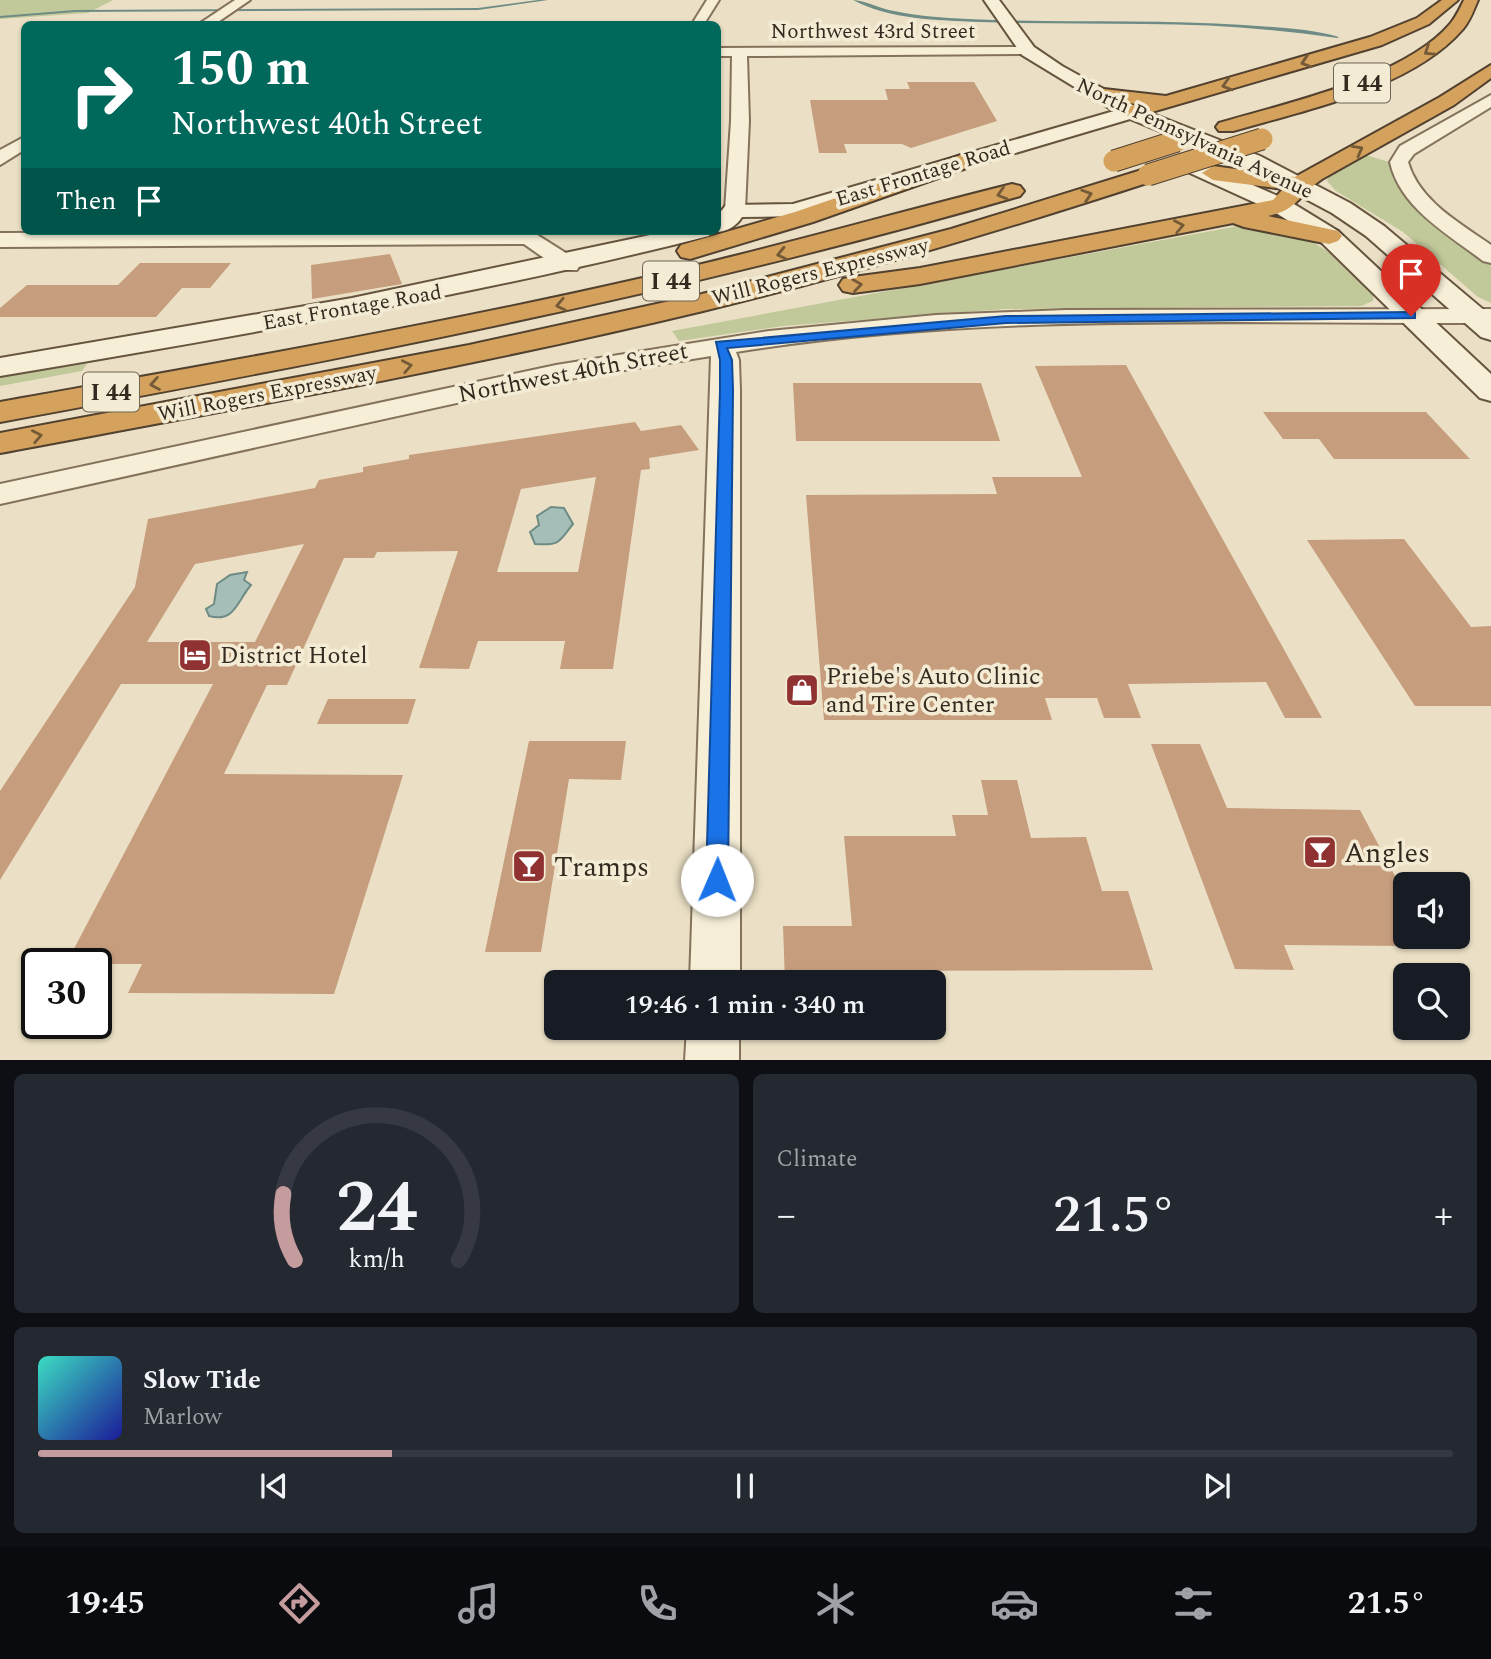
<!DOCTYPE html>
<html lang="en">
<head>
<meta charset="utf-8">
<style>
  body { margin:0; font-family:Spectral,serif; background:#242831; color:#f1f3f6; height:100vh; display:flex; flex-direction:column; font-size:26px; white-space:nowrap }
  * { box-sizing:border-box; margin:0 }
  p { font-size:23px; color:#9ea1a6 }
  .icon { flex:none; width:38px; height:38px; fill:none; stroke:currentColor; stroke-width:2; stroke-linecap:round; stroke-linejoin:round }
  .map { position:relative; height:1060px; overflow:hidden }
  .details { display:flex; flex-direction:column; gap:14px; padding:14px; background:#0d0f14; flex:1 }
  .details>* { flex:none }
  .guide { position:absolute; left:21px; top:21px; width:700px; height:214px; border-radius:10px; box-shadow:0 2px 5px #0004; background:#00695c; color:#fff; overflow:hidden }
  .buttons { position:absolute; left:1393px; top:872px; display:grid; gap:14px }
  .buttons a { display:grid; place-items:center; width:77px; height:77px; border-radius:10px; background:#171b24; box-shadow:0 2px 5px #0004; font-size:35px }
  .speed { position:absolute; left:21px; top:948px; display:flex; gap:14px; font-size:35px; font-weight:700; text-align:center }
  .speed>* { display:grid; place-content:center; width:91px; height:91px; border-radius:50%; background:#171b24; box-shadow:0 2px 5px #0004; line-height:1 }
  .speed .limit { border:4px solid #111; border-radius:10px; background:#fff; color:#111 }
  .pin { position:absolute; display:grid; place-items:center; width:60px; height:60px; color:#fff; margin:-72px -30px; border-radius:50% 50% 50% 0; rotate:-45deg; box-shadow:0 0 7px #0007 }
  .pin .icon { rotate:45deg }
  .me { position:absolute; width:77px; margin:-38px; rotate:1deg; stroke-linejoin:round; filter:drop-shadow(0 0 5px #0008) }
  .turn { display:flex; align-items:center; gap:24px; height:147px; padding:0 35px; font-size:32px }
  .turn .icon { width:91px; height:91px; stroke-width:2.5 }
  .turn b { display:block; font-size:49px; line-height:60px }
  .then { display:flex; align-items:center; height:66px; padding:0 35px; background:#0003; gap:14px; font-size:26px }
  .big { font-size:52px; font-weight:600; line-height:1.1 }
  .details .card { flex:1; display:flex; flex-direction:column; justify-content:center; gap:10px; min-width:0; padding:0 24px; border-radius:10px; background:#242831 }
  .details .dial { align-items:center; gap:0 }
  .dial svg { height:182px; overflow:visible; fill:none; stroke:#363941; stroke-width:7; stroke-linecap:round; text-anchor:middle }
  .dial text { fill:#f1f3f6; stroke:none }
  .song { display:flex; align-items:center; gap:21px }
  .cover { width:84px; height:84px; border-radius:10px; background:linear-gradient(135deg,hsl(170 70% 55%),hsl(240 70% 35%)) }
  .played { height:7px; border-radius:4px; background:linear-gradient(90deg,#c59c9d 25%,#363941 25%) }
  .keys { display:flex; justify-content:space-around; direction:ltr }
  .heat { display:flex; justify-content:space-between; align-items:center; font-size:38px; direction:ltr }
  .details .tiles { flex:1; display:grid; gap:14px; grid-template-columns:1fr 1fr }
  .card:last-child { grid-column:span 2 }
  .trip { position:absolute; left:544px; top:970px; width:402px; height:70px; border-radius:10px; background:#171b24; box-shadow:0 2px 5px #0004; font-weight:600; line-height:70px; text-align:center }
  .tab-bar { display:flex; height:112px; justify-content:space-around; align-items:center; background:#090b0e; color:#9ea1a6 }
  .tab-bar .icon { width:49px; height:49px }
  .tab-bar .on { color:#c59c9d }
  .tab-bar b { font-size:32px; color:#f1f3f6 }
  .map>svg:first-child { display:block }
</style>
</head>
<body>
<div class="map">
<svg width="1491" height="1061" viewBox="0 0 1491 1061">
  <rect width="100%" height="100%" fill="#ebe0c5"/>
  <path fill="#c1c899" d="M0 0H113L88 13 0 19Z
    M1366 155 1389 162C1391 199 1462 243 1491 266V303L1478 297 1403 232 1336 191 1327 181 1330 173Z
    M1238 226C1310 230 1323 245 1374 292L1373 301 1361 306 1006 309 783 326 679 341 672 331Z
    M88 363 82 371 0 386V377Z"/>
  <path fill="#a6beb8" stroke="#6e8c85" stroke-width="2" d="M551 507 564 508 573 524C559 541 561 546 535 544L530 532 539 525 537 516Z
    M247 572 244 580 251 585C237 601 235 623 209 616L206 609 214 604 217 584 230 575Z"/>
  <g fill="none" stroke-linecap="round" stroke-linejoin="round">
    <path fill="#6e8c85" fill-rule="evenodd" d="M538 0H548L478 10 75 12 0 18V16L75 10 478 8Z
      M853 0C864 0 881 9 894 11 918 16 943 18 968 19 1060 23 1152 19 1244 25 1272 27 1314 29 1339 37L1337 38C1273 29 1209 24 1145 24 1089 23 1034 24 979 22 938 20 890 20 853 0Z"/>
  </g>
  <path fill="#c69d7d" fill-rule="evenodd" d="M907 82H974L997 121 911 148 902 144H844L847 153H819L810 100H888L885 89H910Z
    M390 254 402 284 312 299 311 265Z
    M140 263H231L210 288H182L156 317H0V308L27 285H118Z
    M1126 365 1322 718H1285L1266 682 1128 684 1141 718H1104L1097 698H1045L1052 720H824L806 495 997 494 992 477H1082L1035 366Z
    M793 383H981L1000 441H796Z
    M1263 412H1426L1470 459H1334L1319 439H1283Z
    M635 422 641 431 681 425 699 450 649 458 650 469 641 470 613 669H560L565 641H478L469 669 419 668 458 551 377 552 374 558H344L287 685H267L224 774 403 775 334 994 128 993 142 964H66L213 684H121L0 880V791L135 587 148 519 315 488 319 480 363 472V467L409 459V455ZM596 477 578 572H497L521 489ZM304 544 255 642H147L195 564Z
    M1404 539 1471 627 1491 626V706H1415L1307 540Z
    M328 699H416L408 724H317Z
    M529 741H626L621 780 569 779 541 952H485Z
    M1151 744H1200L1227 808 1360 810 1405 895V946L1284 945 1294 970 1235 969Z
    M981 780H1017L1031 838 1086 837 1102 891H1128L1153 970 832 971V982H785L783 926H852L844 836H956L952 815H988Z"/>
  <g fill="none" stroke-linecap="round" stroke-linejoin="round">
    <g stroke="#84725c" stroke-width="4">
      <path id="minor" d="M235 0H250L215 24H199Z
        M707 0H719L704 24H692Z
        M1028 47 1035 51 1033 54 747 56 749 121 745 210 735 216 725 210 731 121 732 56H718V48Z
        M1491 95V107L1414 154 1408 162C1419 201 1460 223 1491 245V263L1483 261C1448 234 1400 208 1390 162L1400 146Z
        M24 137V150L0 165V150Z
        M531 231 577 260 580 265 577 270H561L524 244 0 247V233Z
        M1491 309V323C1240 324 985 312 736 352L739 360 740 390V982H690L711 356 556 381 0 504V484L556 365 769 331 936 315 1066 310Z
        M687 1027H739V1061H685Z"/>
    </g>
    <g stroke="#66543f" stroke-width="4">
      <path id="secondary" d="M984 0H999L1034 47 1062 66 1138 108 1260 156 1350 203 1384 226 1491 316V340L1481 337 1366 236 1332 213 1244 166 1130 119 803 216 742 217C736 227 724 234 712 231L709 236C475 295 238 336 0 376V358L352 298 669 231H718V215L726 205 793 204 1114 111 1022 55Z
        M1187 156 1289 201 1338 231 1491 374V401L1480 398 1320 241 1273 211 1179 168 1176 163Z"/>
    </g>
    <g stroke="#524130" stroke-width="4">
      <path id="motorway" d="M1442 0H1458L1429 24 1382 45 1138 116H1124L1121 112 1124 108 1138 104 1095 100 1086 94 1095 88 1166 96 1370 37 1417 18Z
        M1464 0H1478C1474 9 1470 21 1463 29 1412 88 1306 110 1233 131H1219L1216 127 1219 123C1286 103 1404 78 1450 24 1456 17 1460 8 1464 0Z
        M1491 65V78L1454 105 1322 179C1298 195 1298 210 1268 216L1338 231 1342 236 1338 241 1329 244 1244 227 1233 223 920 284 853 293 843 291 839 285 843 279 853 277 920 268 1273 200 1283 189 1213 180 1202 173 1213 166 1295 177 1440 97Z
        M964 154 975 161 972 166 813 222 690 259 681 257 677 251 681 245 795 212Z
        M1148 168 1156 170 1159 175 1156 180C1006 229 856 274 703 311 470 367 235 409 0 453V433L469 345 702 294 951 229Z
        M1012 184 1020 186 1024 191 1020 196C685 293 343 359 0 422V402C213 364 427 327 638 279 764 251 887 215 1012 184Z"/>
    </g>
    <use href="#minor" fill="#f6eed7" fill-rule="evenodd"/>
    <use href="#secondary" fill="#f6eed7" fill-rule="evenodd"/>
    <use href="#motorway" fill="#d4a25c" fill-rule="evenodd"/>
    <g stroke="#524130" stroke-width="23" stroke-linecap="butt">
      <path id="motorway-bridge" d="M1114 161 1177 141
        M1148 175 1262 139"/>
    </g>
    <use href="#motorway-bridge" stroke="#d4a25c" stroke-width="21"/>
  </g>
  <defs><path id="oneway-chevron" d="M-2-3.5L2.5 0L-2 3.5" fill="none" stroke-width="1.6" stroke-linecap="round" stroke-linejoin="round" transform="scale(1.75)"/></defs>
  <g stroke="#755a37">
    <use href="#oneway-chevron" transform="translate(1429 51) rotate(146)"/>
    <use href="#oneway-chevron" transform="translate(1306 62) rotate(162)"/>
    <use href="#oneway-chevron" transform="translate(1227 85) rotate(164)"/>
    <use href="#oneway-chevron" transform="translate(1358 150) rotate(-29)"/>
    <use href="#oneway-chevron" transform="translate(1002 194) rotate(163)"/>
    <use href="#oneway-chevron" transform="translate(1087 195) rotate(-18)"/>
    <use href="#oneway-chevron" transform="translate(1179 226) rotate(-11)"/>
    <use href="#oneway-chevron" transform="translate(782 254) rotate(167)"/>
    <use href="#oneway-chevron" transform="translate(857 285) rotate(-8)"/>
    <use href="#oneway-chevron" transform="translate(561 305) rotate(168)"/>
    <use href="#oneway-chevron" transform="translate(407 366) rotate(-11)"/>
    <use href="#oneway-chevron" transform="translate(155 384) rotate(170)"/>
    <use href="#oneway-chevron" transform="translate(37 436) rotate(-11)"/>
  </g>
  <path fill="#1a73e8" stroke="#114b97" stroke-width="2" d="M1411 312 1415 313V318L1006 323 727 348 732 360 733 390 728 880 725 887 717 890 709 887 706 880 720 390V360L716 342 1006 316Z"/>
  <defs>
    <g id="hotel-square" transform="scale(1.75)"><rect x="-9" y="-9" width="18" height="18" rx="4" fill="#8f3231" stroke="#f3ebd4"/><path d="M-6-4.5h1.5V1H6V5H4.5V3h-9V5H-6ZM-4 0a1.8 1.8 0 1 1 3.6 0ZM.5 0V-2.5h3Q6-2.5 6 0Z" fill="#fff"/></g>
    <g id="shop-square" transform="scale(1.75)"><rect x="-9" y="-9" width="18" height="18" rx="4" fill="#8f3231" stroke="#f3ebd4"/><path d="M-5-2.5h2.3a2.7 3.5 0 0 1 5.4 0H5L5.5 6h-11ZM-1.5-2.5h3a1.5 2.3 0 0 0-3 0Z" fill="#fff"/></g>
    <g id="bar-square" transform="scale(1.75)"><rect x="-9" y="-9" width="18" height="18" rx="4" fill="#8f3231" stroke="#f3ebd4"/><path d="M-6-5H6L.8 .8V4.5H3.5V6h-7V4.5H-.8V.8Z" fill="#fff"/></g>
  </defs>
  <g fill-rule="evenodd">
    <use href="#hotel-square" x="195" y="655"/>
    <use href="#shop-square" x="802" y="690"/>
    <use href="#bar-square" x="1320" y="852"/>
    <use href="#bar-square" x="529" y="866"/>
  </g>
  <g text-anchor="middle" stroke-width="7" stroke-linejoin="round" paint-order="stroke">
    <g font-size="21" fill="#352a1f" stroke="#f3ebd4">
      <text x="873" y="38">Northwest 43rd Street</text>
      <text transform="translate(1195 138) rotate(25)" y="7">North Pennsylvania Avenue</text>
      <text transform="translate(923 173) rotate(-17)" y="7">East Frontage Road</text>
      <text transform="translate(820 271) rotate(-14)" y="7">Will Rogers Expressway</text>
      <text transform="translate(352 307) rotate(-10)" y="7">East Frontage Road</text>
      <text transform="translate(267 393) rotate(-11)" y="7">Will Rogers Expressway</text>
    </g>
    <g fill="#f3ebd4" stroke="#6e6455" stroke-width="2">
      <rect x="1334" y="63.5" width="56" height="39" rx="5"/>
      <rect x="643" y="261.5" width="56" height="39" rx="5"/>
      <rect x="83" y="372.5" width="56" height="39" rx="5"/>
    </g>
    <g font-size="23" font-weight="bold" fill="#352a1f">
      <text x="1362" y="91">I 44</text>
      <text x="671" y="289">I 44</text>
      <text x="111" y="400">I 44</text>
    </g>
    <g font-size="24" fill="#352a1f" stroke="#f3ebd4">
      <text transform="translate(573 372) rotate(-11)" y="8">Northwest 40th Street</text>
    </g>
    <g font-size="24" fill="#352a1f" stroke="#f3ebd4" text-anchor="start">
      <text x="220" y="663">District Hotel</text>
      <text x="826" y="684">Priebe's Auto Clinic<tspan x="826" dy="28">and Tire Center</tspan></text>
    </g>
    <g font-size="28" fill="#352a1f" stroke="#f3ebd4" text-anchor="start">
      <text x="1344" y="862">Angles</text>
      <text x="554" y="876">Tramps</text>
    </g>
  </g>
</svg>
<div class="buttons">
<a><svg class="icon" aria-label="sound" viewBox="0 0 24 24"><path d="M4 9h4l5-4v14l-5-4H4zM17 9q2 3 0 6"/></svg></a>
<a><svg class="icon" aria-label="search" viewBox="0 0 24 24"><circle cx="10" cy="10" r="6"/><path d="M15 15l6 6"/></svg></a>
</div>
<div class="speed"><div class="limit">30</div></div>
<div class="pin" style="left:1411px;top:316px;background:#d93025"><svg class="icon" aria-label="arrive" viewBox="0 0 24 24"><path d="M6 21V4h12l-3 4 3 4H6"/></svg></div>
<svg class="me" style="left:717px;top:880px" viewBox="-20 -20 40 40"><circle r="19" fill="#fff"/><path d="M0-13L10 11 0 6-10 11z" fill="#1a73e8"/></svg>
<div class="trip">19:46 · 1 min · 340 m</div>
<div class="guide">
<div class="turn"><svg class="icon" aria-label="right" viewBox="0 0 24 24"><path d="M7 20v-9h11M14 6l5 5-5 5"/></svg><div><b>150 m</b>Northwest 40th Street</div></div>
<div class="then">Then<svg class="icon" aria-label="arrive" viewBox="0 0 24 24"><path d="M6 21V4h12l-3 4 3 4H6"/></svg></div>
</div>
</div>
<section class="details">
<div class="tiles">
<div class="card dial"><svg viewBox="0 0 100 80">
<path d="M14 69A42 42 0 1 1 86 69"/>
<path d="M14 69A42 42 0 0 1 9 40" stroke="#c59c9d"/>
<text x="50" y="56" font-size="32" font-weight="700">24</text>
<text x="50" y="72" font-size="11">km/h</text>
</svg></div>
<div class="card"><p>Climate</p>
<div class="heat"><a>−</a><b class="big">21.5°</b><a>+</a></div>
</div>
<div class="card">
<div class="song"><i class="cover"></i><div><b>Slow Tide</b><p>Marlow</p></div></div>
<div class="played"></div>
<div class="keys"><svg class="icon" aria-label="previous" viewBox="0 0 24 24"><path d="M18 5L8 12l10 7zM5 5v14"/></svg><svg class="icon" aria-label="pause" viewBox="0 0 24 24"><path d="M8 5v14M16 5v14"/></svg><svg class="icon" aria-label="next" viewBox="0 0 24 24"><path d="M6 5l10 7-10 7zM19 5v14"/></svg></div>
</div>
</div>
</section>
<nav class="tab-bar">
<b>19:45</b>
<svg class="icon on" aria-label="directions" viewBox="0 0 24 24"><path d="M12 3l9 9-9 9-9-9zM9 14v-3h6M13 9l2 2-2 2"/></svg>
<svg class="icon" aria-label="music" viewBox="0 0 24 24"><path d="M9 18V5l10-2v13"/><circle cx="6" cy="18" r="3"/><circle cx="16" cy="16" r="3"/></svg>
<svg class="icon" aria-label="phone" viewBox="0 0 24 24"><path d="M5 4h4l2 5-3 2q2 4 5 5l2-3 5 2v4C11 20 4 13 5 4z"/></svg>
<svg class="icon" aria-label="climate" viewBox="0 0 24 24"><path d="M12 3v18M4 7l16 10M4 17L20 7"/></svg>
<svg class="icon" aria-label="car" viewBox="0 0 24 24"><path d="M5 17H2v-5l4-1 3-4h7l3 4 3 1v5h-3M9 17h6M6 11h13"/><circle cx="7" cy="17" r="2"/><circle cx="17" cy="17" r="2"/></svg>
<svg class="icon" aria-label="filters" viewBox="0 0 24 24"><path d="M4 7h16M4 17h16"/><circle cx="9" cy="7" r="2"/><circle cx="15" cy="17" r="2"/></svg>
<b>21.5°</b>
</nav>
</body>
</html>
